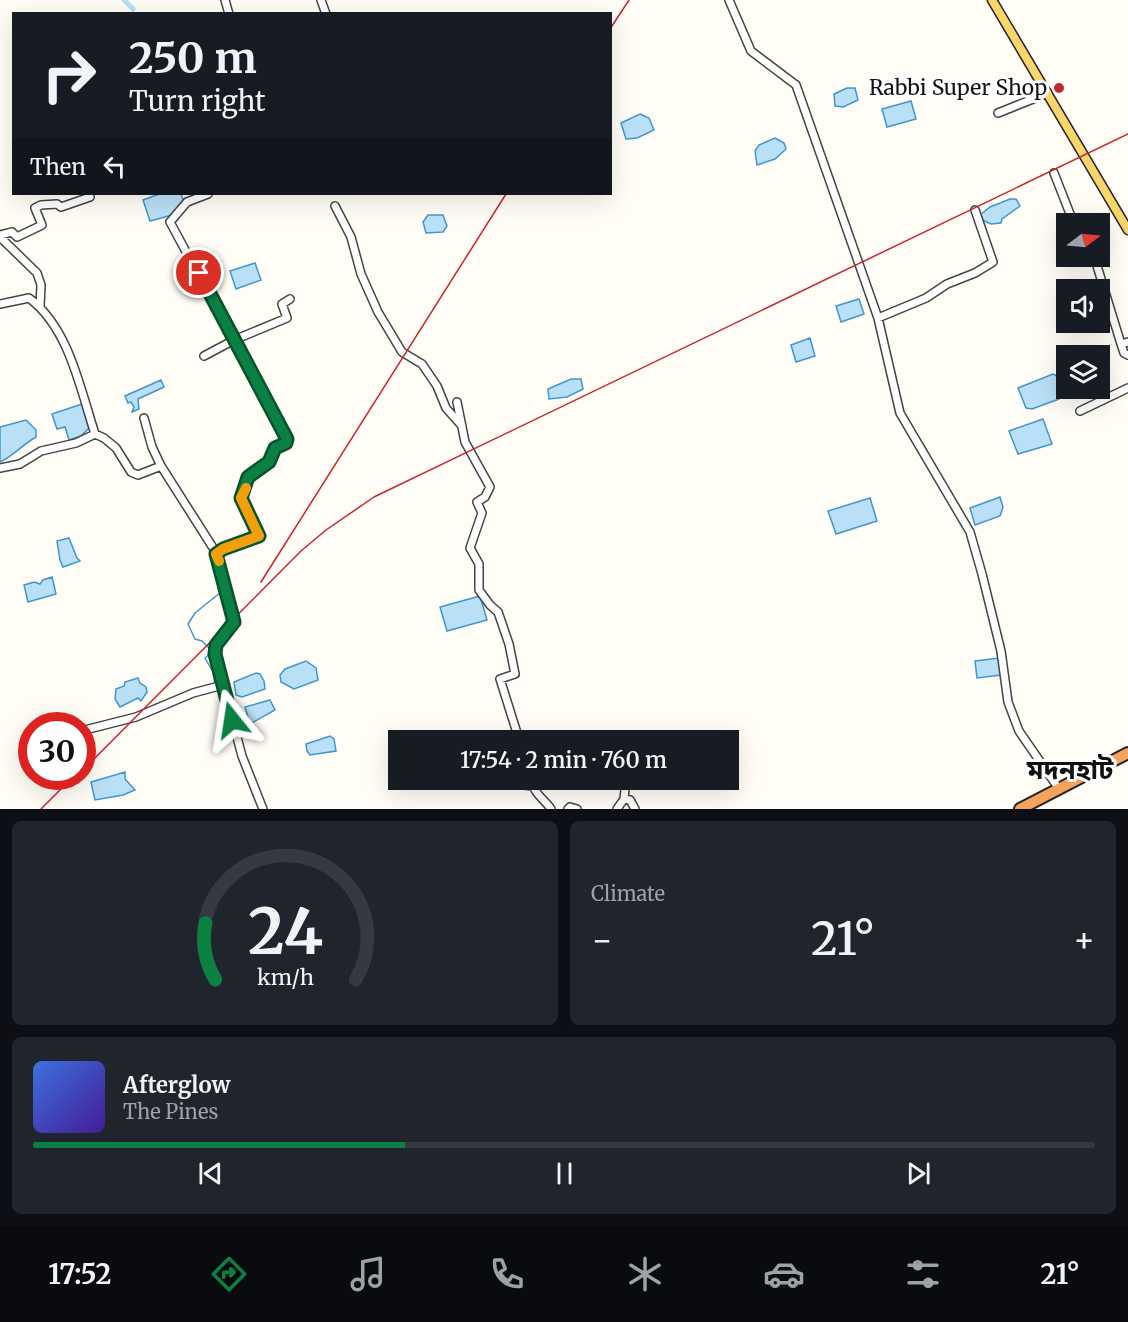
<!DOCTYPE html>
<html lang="en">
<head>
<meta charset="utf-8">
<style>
  body { margin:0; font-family:Merriweather,"Noto Sans Bengali",serif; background:#20242c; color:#f1f3f6; height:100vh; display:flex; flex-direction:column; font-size:22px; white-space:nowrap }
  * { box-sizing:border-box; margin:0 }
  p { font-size:20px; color:#9ea1a6 }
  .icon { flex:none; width:33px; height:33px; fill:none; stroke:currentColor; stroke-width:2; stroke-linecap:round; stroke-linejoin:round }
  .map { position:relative; height:809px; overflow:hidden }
  .side { display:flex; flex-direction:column; gap:12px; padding:12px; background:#0d0f14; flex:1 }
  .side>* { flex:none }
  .top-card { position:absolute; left:12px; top:12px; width:600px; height:183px; border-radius:0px; box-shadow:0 6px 24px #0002; background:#171b24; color:#f1f3f6; overflow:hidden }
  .needle { width:39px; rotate:74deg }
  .buttons { position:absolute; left:1056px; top:213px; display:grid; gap:12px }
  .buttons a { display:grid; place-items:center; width:54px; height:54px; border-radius:0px; background:#171b24; box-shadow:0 6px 24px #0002; font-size:30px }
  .speed { position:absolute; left:18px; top:712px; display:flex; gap:12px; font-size:30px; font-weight:700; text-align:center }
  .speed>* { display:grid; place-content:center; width:78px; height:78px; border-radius:50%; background:#171b24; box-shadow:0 6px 24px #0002; line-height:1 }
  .speed .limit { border:9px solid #d22; background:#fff; color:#111 }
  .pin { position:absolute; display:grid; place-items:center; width:51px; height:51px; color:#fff; margin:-26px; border:3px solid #fff; border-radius:50%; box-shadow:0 2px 6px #0007 }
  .me { position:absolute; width:66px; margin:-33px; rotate:345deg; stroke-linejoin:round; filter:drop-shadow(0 0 4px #0008) }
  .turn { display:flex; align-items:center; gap:21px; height:126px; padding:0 18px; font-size:27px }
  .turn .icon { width:78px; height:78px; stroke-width:2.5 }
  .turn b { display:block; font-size:42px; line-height:51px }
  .then { display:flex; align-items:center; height:57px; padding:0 18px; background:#0003; gap:12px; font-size:22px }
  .big { font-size:45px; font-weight:600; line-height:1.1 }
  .side .tile { flex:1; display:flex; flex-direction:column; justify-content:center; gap:9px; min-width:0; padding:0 21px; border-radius:9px; background:#20242c }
  .side .dial { align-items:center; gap:0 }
  .dial svg { height:156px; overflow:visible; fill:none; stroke:#363941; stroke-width:7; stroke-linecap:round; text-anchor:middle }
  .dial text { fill:#f1f3f6; stroke:none }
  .song { display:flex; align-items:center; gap:18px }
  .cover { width:72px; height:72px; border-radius:9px; background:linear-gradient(135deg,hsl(220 70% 55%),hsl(260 70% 35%)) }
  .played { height:6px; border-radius:3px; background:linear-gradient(90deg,#0b8043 35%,#363941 35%) }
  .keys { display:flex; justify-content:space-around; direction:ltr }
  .heat { display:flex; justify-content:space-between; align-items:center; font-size:33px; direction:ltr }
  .side .tiles { flex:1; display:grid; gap:12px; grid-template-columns:1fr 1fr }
  .tile:last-child { grid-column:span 2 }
  .trip { position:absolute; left:388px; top:730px; width:351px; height:60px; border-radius:0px; background:#171b24; box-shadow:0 6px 24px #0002; font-weight:600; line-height:60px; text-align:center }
  .dock { display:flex; height:96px; justify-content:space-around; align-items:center; background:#090b0e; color:#9ea1a6 }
  .dock .icon { width:42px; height:42px }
  .dock .on { color:#0b8043 }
  .dock b { font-size:27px; color:#f1f3f6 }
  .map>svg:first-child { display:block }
</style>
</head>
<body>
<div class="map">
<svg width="1128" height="809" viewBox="0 0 1128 809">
  <rect width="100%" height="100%" fill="#fffdf5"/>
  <path fill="#b9e0f7" stroke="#3f96cf" stroke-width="1.5" d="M847 88H855L858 100 843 107 835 106 834 94Z
    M911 101 916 119 887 127 882 109Z
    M640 114 649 118 654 130 637 138 626 139 621 123Z
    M775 138 784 143 786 149 775 159 757 165 755 151 759 145Z
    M159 194H181L184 202 172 215 150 221 143 200Z
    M1010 199H1016L1020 206 1002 219 1001 223 991 224 980 219V215L990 207Z
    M428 215H443L447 226 443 232 426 233 423 222Z
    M255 263 261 280 236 289 230 271Z
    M859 299 864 314 841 322 836 306Z
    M810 338 815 356 796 362 791 345Z
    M1053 374 1057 376 1062 395 1059 399 1032 409 1026 408 1018 388Z
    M571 379H581L583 389 567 397 549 399 548 389Z
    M161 380 164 387 138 399 139 409 132 412 134 407 131 402 128 403 125 396Z
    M82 404 89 428 81 436 69 440 65 427 57 429 52 414Z
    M1043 419 1052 444 1018 454 1009 431Z
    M26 420 36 430V437C22 445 12 457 0 462V427Z
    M1000 497 1003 507 1000 516 975 525 970 508Z
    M870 498 877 521 836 534 828 511Z
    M69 538 77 558 80 561 63 567 60 560 57 541Z
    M52 577 56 594 28 602 24 585 34 582 40 584 43 580Z
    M480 596 487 620 447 631 440 607Z
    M999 658 1001 675 977 678 975 661Z
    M306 661 316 668 318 680 294 689 281 682 280 675 285 669Z
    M256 673 260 674 264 681 265 689 242 697 236 695 234 682Z
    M138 678 140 683 146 687 147 692 141 701 138 698 120 707 115 699 116 689 124 686 125 682Z
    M270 700 275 710 250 724 245 707Z
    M330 736 334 739 336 751 310 755 307 751 306 744Z
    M125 772V779L135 790 123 795 95 800 91 782Z"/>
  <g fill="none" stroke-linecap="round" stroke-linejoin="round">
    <path stroke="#3f96cf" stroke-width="1.5" d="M215 685 213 672 205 658 211 653V650L202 641 195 639 188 624 195 613 221 592"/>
    <path stroke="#b9e0f7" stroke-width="5" d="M124 0 133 9"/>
    <g stroke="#444" stroke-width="10">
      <path id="minor" d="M225 0 229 14
        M321 0 326 14
        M729 0 751 51 796 85 878 318 900 413 970 532 982 574 1001 651 1008 702 1019 731 1059 789
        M998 113 1048 93
        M1054 173 1074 224
        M208 194 187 202 170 222 287 439 286 443 275 449 269 462 248 477 241 498 259 536 223 549 217 554
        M335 206 351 237 361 274 378 312 402 352 422 364 437 386 446 408 462 426
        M0 235 12 232 17 237 42 225 35 208 41 205 57 204 61 207 90 197
        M0 237 37 273 41 285 40 306
        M1094 256 1121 344
        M0 304 29 298C69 328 80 388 95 434L104 438 116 448 131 472 138 475 161 466 217 554 234 622 216 645 215 654 242 756 263 809
        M878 318 926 298 947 284 975 273 993 262 975 210
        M1128 342 1121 344 1124 353 1128 355
        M204 356 234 340 287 318 282 304 290 299
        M457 402 465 442 490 487 485 497 477 502 482 513 470 548 479 564V590L490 605 498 612 509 644 515 674 500 679 517 733 503 741
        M1080 411 1128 388
        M144 418 152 447 161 466
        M0 468 20 464 41 451 76 443 95 434
        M85 730 136 717 193 693 223 685
        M521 780 524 785 533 786C537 796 545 800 551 809
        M624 799 630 800 635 809
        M568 809 570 807 577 809
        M617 809 624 799 626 780"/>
    </g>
    <g stroke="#222" stroke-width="11">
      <path id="major" d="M992 0 1128 230"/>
    </g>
    <g stroke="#222" stroke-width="14">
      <path id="highway" d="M1020 809 1128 753"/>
    </g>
    <use href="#minor" stroke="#fff" stroke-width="7"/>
    <use href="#major" stroke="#f9d66b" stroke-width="8"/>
    <use href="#highway" stroke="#f5a25d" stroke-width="10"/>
    <path stroke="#c4262e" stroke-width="1.5" d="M610 29 629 0
      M261 582 506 194
      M82 771 301 551 326 530 374 497 1128 134
      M41 809 73 777"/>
  </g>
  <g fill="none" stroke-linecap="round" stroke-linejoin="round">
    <g stroke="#07532c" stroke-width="15">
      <path id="route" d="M199 273 287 439 286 443 275 448 269 462 248 477 241 498 259 536 223 549 216 554 234 622 216 645 215 654 232 720"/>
    </g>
    <use href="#route" stroke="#0b8043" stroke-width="10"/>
    <path stroke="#f59e0b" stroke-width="10" d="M219 561 216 554 223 549 259 536 241 498 246 488"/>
  </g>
  <circle fill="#c4262e" stroke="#fff" stroke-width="2" cx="1059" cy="88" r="6"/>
  <g text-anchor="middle" stroke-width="6" stroke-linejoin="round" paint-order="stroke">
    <g font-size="21" fill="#111" stroke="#fff" text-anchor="end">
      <text x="1047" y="95">Rabbi Super Shop</text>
    </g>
    <g font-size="27" font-weight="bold" fill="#111" stroke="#fff">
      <text x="1070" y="779">মদনহাট</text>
    </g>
  </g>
</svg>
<div class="buttons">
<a><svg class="needle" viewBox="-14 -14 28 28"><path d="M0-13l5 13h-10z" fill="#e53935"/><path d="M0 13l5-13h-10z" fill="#9ea1a6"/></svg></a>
<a><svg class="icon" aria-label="sound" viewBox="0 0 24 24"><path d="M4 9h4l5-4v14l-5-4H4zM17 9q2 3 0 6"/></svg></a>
<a><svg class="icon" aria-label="layers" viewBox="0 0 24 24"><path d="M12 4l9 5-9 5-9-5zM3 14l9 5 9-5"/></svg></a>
</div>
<div class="speed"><div class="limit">30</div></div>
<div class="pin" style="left:199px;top:273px;background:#d93025"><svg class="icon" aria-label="arrive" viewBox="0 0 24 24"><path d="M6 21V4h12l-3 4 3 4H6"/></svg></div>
<svg class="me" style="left:232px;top:720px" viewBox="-20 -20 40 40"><path d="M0-17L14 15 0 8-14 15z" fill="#0b8043" stroke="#fff" stroke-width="4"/></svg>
<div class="trip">17:54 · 2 min · 760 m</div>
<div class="top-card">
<div class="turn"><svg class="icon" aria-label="right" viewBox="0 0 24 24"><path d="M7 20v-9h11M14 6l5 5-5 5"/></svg><div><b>250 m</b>Turn right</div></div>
<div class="then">Then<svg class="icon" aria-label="left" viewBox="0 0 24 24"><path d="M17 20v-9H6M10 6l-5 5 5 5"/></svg></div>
</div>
</div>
<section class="side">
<div class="tiles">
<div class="tile dial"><svg viewBox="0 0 100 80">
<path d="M14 69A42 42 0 1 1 86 69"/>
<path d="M14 69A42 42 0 0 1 9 40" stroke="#0b8043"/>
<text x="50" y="56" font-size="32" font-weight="700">24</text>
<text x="50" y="72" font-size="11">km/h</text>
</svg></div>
<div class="tile"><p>Climate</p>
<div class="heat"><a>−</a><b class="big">21°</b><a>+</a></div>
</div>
<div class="tile">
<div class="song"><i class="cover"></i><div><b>Afterglow</b><p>The Pines</p></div></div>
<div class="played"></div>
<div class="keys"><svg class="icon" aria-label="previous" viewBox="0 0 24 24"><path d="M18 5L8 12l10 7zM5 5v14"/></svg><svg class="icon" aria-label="pause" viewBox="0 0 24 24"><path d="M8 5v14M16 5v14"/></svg><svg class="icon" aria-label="next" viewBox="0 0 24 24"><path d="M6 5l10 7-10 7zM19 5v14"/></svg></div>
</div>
</div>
</section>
<nav class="dock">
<b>17:52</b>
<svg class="icon on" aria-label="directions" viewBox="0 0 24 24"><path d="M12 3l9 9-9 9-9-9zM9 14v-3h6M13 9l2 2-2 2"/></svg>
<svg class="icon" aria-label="music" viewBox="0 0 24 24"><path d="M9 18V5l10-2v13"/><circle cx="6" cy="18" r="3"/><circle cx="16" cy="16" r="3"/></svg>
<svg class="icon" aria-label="phone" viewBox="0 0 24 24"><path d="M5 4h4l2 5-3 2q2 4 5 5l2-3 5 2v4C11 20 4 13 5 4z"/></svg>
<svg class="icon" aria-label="climate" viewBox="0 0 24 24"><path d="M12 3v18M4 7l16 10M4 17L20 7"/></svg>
<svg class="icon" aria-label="car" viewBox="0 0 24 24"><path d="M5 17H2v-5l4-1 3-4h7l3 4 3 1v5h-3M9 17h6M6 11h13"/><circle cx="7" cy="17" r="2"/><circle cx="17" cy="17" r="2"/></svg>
<svg class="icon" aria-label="filters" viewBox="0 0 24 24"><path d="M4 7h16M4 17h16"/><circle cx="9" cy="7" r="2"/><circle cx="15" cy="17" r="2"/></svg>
<b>21°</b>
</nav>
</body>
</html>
